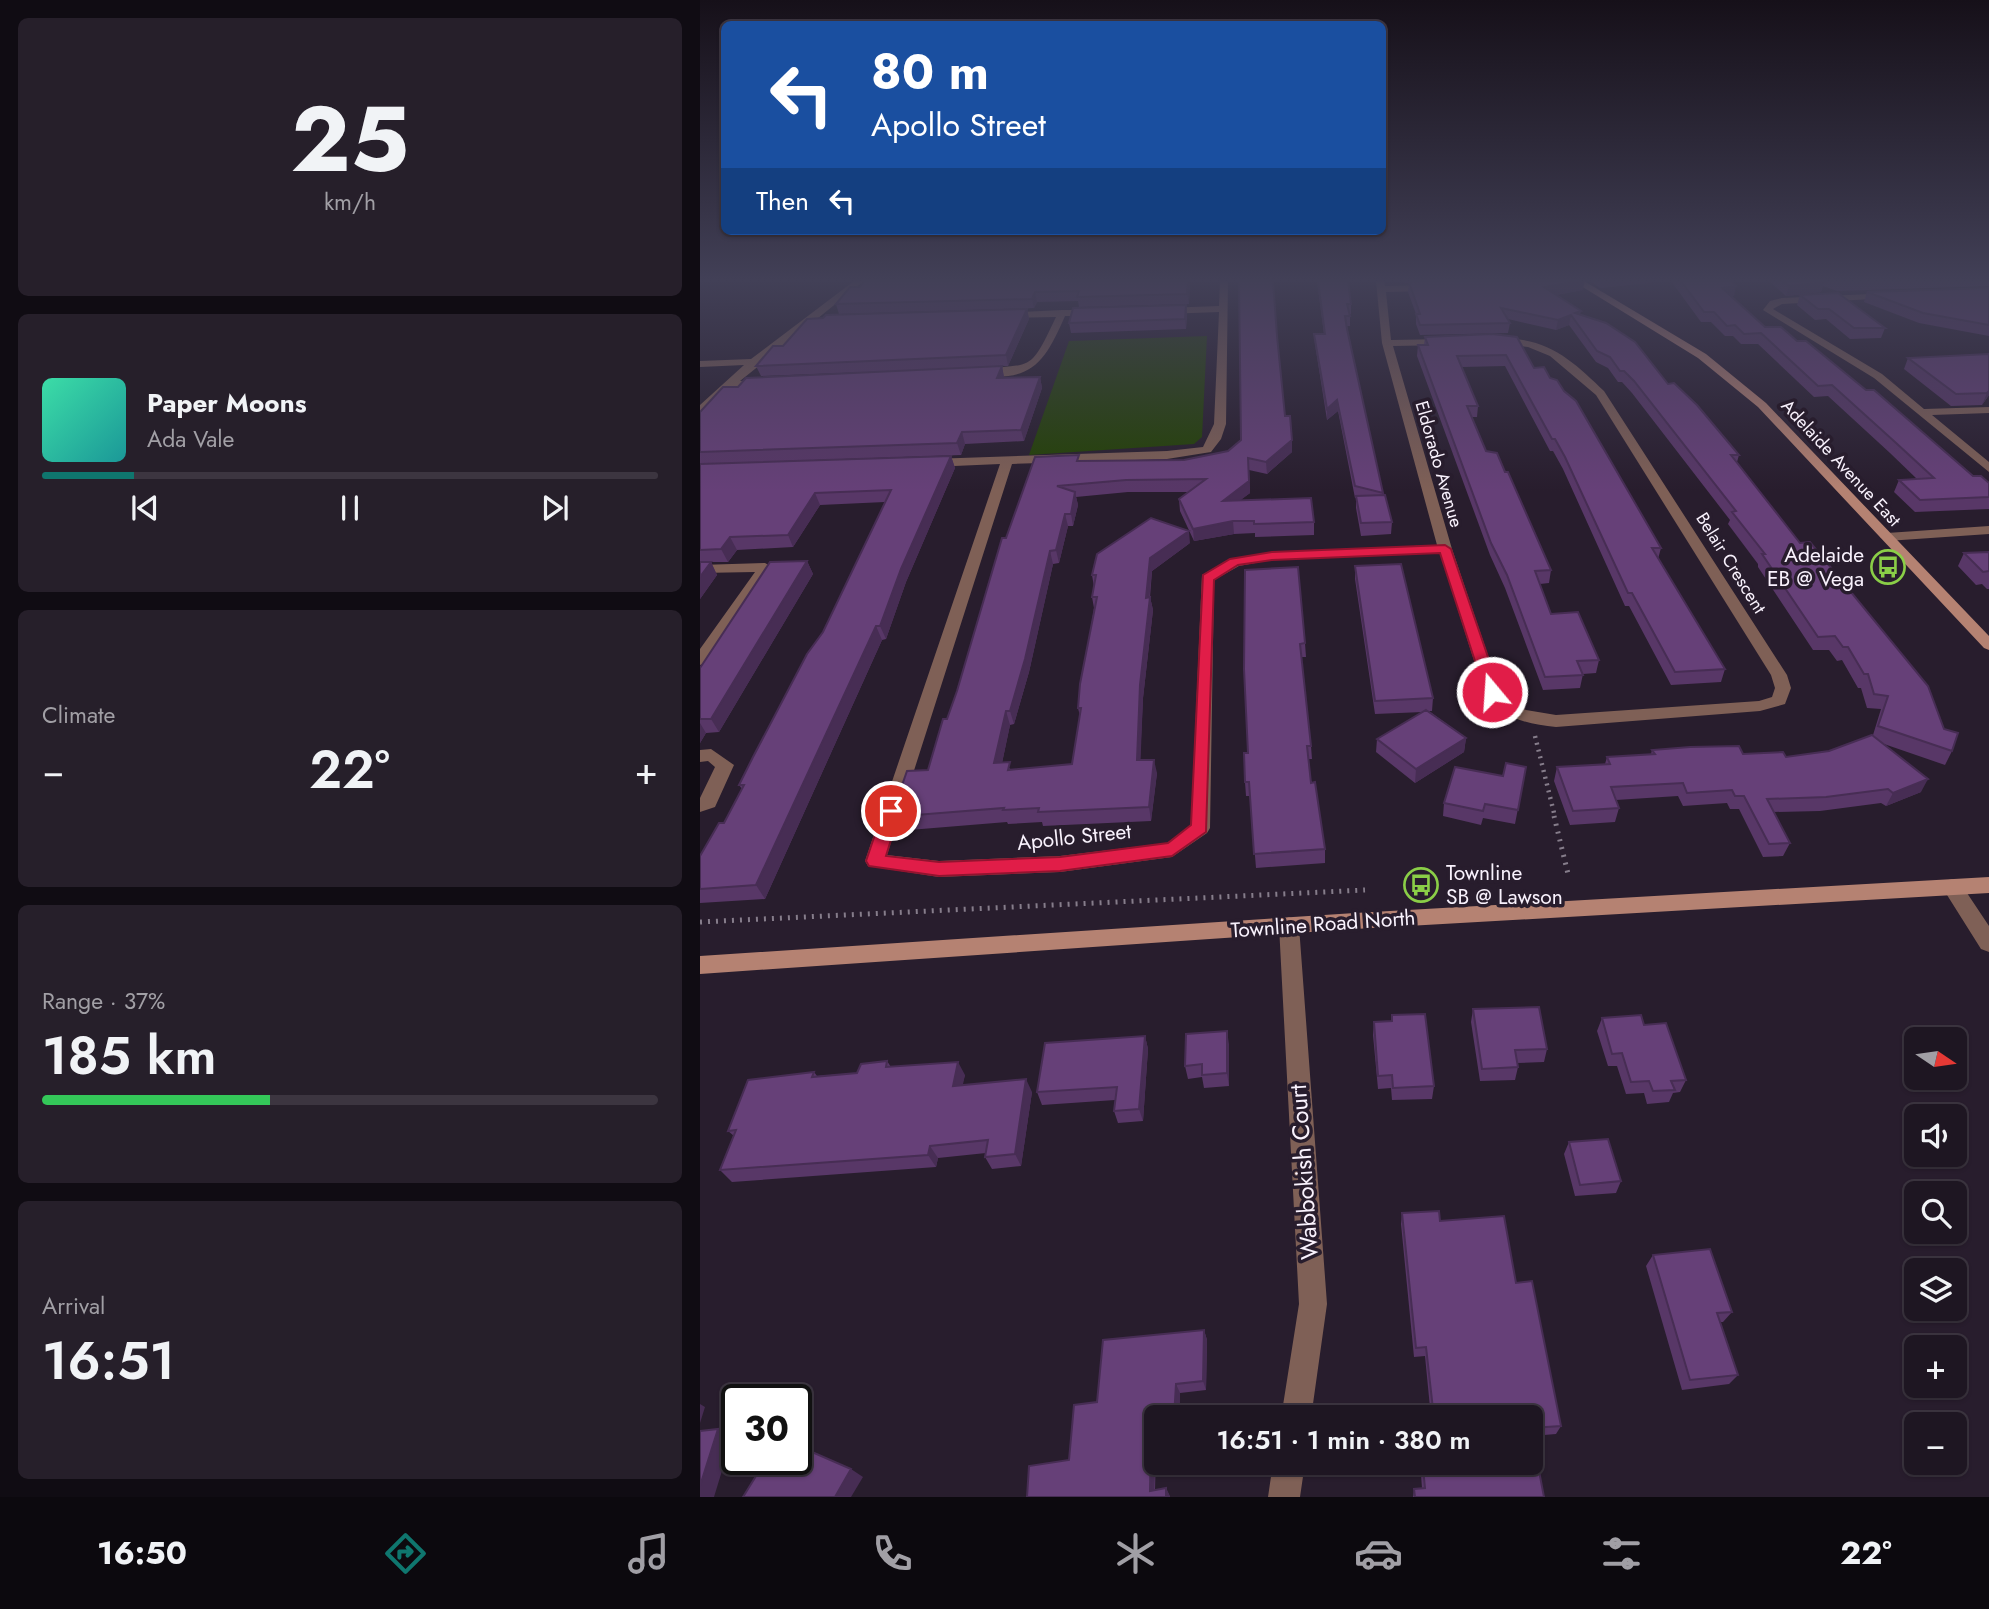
<!DOCTYPE html>
<html lang="en">
<head>
<meta charset="utf-8">
<style>
  body { margin:0; font-family:Jost,sans-serif; background:#261f2a; color:#f1f3f6; height:100vh; display:flex; flex-direction:column; font-size:26px; white-space:nowrap }
  * { box-sizing:border-box; margin:0 }
  p { font-size:23px; color:#a19fa5 }
  .icon { flex:none; width:38px; height:38px; fill:none; stroke:currentColor; stroke-width:2; stroke-linecap:round; stroke-linejoin:round }
  .map { position:relative; flex:1; overflow:hidden }
  .sheet { display:flex; flex-direction:column; gap:18px; padding:18px; background:#100c13; width:700px }
  .sheet>* { flex:none }
  .banner { position:absolute; left:21px; top:21px; width:665px; height:214px; border-radius:10px; box-shadow:0 2px 5px #0004,0 0 0 2px #3c3540; background:#1a4fa0; color:#fff; overflow:hidden }
  .needle { width:46px; rotate:103deg }
  .tools { position:absolute; left:1204px; top:1027px; display:grid; gap:14px }
  .tools a { display:grid; place-items:center; width:63px; height:63px; border-radius:10px; background:#1e1622; box-shadow:0 2px 5px #0004,0 0 0 2px #3c3540; font-size:35px }
  .speed { position:absolute; left:21px; top:1384px; display:flex; gap:14px; font-size:35px; font-weight:700; text-align:center }
  .speed>* { display:grid; place-content:center; width:91px; height:91px; border-radius:50%; background:#1e1622; box-shadow:0 2px 5px #0004,0 0 0 2px #3c3540; line-height:1 }
  .speed .limit { border:4px solid #111; border-radius:10px; background:#fff; color:#111 }
  .pin { position:absolute; display:grid; place-items:center; width:60px; height:60px; color:#fff; margin:-30px; border:4px solid #fff; border-radius:50%; box-shadow:0 2px 7px #0007 }
  .me { position:absolute; width:77px; margin:-38px; rotate:342deg; stroke-linejoin:round; filter:drop-shadow(0 0 5px #0008) }
  .turn { display:flex; align-items:center; gap:24px; height:147px; padding:0 35px; font-size:32px }
  .turn .icon { width:91px; height:91px; stroke-width:2.5 }
  .turn b { display:block; font-size:49px; line-height:60px }
  .then { display:flex; align-items:center; height:66px; padding:0 35px; background:#0003; gap:14px; font-size:26px }
  .big { font-size:52px; font-weight:600; line-height:1.1 }
  .sheet .widget { flex:1; display:flex; flex-direction:column; justify-content:center; gap:10px; min-width:0; padding:0 24px; border-radius:10px; background:#261f2a }
  .sheet .dial { align-items:center; gap:0 }
  .dial b { font-size:91px; line-height:1 }
  .song { display:flex; align-items:center; gap:21px }
  .cover { width:84px; height:84px; border-radius:10px; background:linear-gradient(135deg,hsl(160 70% 55%),hsl(180 70% 35%)) }
  .played { height:7px; border-radius:4px; background:linear-gradient(90deg,#0f766e 15%,#3c3540 15%) }
  .keys { display:flex; justify-content:space-around; direction:ltr }
  .heat { display:flex; justify-content:space-between; align-items:center; font-size:38px; direction:ltr }
  .charge { height:10px; border-radius:5px; background:linear-gradient(90deg,#34c759 37%,#3c3540 0) }
  .trip { position:absolute; left:444px; top:1405px; width:399px; height:70px; border-radius:10px; background:#1e1622; box-shadow:0 2px 5px #0004,0 0 0 2px #3c3540; font-weight:600; line-height:70px; text-align:center }
  .tab-bar { display:flex; height:112px; justify-content:space-around; align-items:center; background:#0c090e; color:#a19fa5 }
  .tab-bar .icon { width:49px; height:49px }
  .tab-bar .on { color:#0f766e }
  .tab-bar b { font-size:32px; color:#f1f3f6 }
  main { display:flex; flex:1; min-height:0 }
  .map>svg:first-child { display:block }
</style>
</head>
<body>
<main>
<section class="sheet">
<div class="widget dial"><b>25</b><p>km/h</p></div>
<div class="widget">
<div class="song"><i class="cover"></i><div><b>Paper Moons</b><p>Ada Vale</p></div></div>
<div class="played"></div>
<div class="keys"><svg class="icon" aria-label="previous" viewBox="0 0 24 24"><path d="M18 5L8 12l10 7zM5 5v14"/></svg><svg class="icon" aria-label="pause" viewBox="0 0 24 24"><path d="M8 5v14M16 5v14"/></svg><svg class="icon" aria-label="next" viewBox="0 0 24 24"><path d="M6 5l10 7-10 7zM19 5v14"/></svg></div>
</div>
<div class="widget"><p>Climate</p>
<div class="heat"><a>−</a><b class="big">22°</b><a>+</a></div>
</div>
<div class="widget"><p>Range · 37%</p><b class="big">185 km</b><div class="charge"></div></div>
<div class="widget"><p>Arrival</p><b class="big">16:51</b></div>
</section>
<div class="map">
<svg width="1289" height="1497" viewBox="0 0 1289 1497">
  <rect width="100%" height="100%" fill="#281d2d"/>
  <path fill="#234203" d="M507 336 502 437 494 444 329 455 369 341Z"/>
  <g fill="none" stroke-linecap="round" stroke-linejoin="round">
    <path stroke="#867d8b" stroke-width="4.5" stroke-dasharray="2 5" stroke-linecap="butt" d="M835 736 855 817"/>
    <path stroke="#867d8b" stroke-width="5" stroke-dasharray="2 6" stroke-linecap="butt" d="M854 816 869 878
      M0 922 665 890"/>
    <path fill="#7f6056" fill-rule="evenodd" d="M154 281H164L40 381 63 380 67 381V385L33 387 0 414V405L44 365 0 367V361L51 359Z
      M520 281H528L526 424 521 439 511 452 467 459 312 464 187 855 239 861 360 856 467 843 491 825 502 575 530 559 571 552 737 545 682 343 676 281H684L685 286 732 285 736 288 732 291 686 292 691 340 747 339 752 342 747 345 693 346 752 549 800 691 811 702 826 710 856 715 1059 701 1072 697 1075 688 1071 675 896 395 850 356 828 347 793 343 791 341C797 337 805 338 813 339 852 341 877 365 904 391L1087 675 1091 688 1085 704 1060 711 856 727C826 724 801 718 784 692L740 553 571 560 539 566 514 580 510 828 507 833 472 857 360 872 239 877 168 866 165 861 300 464 231 467 225 463 231 459 467 451 503 447 514 424 519 312 464 314 459 311 464 308 519 306Z
      M1193 293 1190 298 1082 304 1073 309 1182 374 1224 409 1289 407V413L1232 415 1289 462V472L1174 378 1063 310 1070 301 1082 298Z
      M362 310H394L399 313 394 316H365C345 362 332 383 276 375V371C334 361 328 376 356 317L306 318 301 315 303 313Z
      M1289 526V534L1187 541 1180 537 1187 533Z
      M65 563 72 567 6 663 0 665V649L55 572 0 573V565Z
      M11 749 34 765 15 807 0 812V798L15 767 8 761 0 762V750Z
      M1252 879 1259 881 1289 926V952L1281 949 1242 887 1245 881Z
      M589 917 596 920 599 926 627 1304 611 1418H581L599 1304 579 926 582 920Z
      M573 1463H605L600 1497H568Z"/>
    <path fill="#b58272" fill-rule="evenodd" d="M873 281H884L1006 354 1066 403 1289 636V650L1284 648 1058 407 998 358Z
      M1289 877V893L655 929 0 974V956L655 913Z"/>
  </g>
  <path fill="#583767" d="M164 281H490L489 304 379 307 378 301 337 302 334 308 139 314 136 304 160 287Z
    M617 281H648L651 304V314H650V326H647L683 495 692 522 691 534 661 536 656 508V498H655L638 411 627 420 615 344 614 334H624Z
    M704 281H884L883 290 856 295 881 311 880 314 968 384 1039 455 1037 462 1252 751 1245 765 1184 744 1221 792 1186 806 1181 803 1120 811 1073 812 1090 843 1083 856 1063 857 1039 809H1030L1027 803 983 806 978 796 916 800 919 808 915 822 870 825 854 781 857 767 905 764 907 757 951 754 952 750 1086 757 1129 751 1173 735 1181 709 1167 708 1161 688H1158L1142 660 1137 661 1129 650H1113L1058 567V564L1028 524 1030 520 932 393 922 382H918L908 368 896 362 869 325 856 330 808 319 810 323 808 333 720 335 716 324V314L708 292 709 283H705Z
    M890 281H964L900 288Z
    M971 281H1031L1034 296H1031L1065 327 1097 341 1166 390 1273 476 1289 483V509L1215 512 1194 492 1199 480 1217 479 1190 453 1128 396 1114 397 1058 344H1041L1033 336H1025L1011 322H1001Z
    M1069 281H1289V286L1137 291 1123 286 1121 292 1086 296Z
    M1289 288V336L1219 323 1164 302 1167 292Z
    M1100 295 1185 328 1181 338 1150 339 1126 319 1115 320 1097 305Z
    M486 305 487 315 486 329 371 333 369 323Z
    M327 309 329 319 308 366H302L304 378 340 377 342 388 324 441 265 444 261 455 0 464V412L38 387 219 370 61 376 56 366 83 346Z
    M792 334 834 368 961 548 958 559 1025 669 1021 682 971 685 929 606H925L863 469 853 451H850L805 366 762 367 778 406 777 417H772L786 451 805 472 851 570 849 583 840 584 851 614 899 660 896 673 883 674 880 688 843 690 805 588 790 555 717 356 718 345H724L725 337Z
    M577 336 585 416 592 440V452L567 474 549 470 550 493 540 500 614 522V535L555 537V533L534 534 494 541 480 511 479 499 489 492H428L376 497 378 505 373 526H368L359 563 353 564 329 672 314 724 310 725 302 763 312 770 372 764 380 716 378 708 394 608 392 597 394 587 392 575 490 543 452 571 450 597 453 610 443 698 440 760 457 773 451 821 343 826 342 822 308 824 307 822 197 831 191 817 228 770 257 691 306 538 380 461 484 460 528 451 541 440Z
    M1289 354V395L1282 405 1251 406 1204 369 1208 358Z
    M251 456 255 468 206 582 186 639 182 640 65 899 0 903V856L24 823 42 789 39 785 123 632 185 502 120 505 93 547 37 550 28 562H11L17 575 0 599V464Z
    M1289 552V589H1287L1282 584 1276 585 1258 566 1264 553Z
    M107 561 113 574 19 732 6 733 0 743V668Z
    M655 566 733 698 732 711H729L766 738 764 752 715 783 676 752 677 739 723 712 675 714 655 579Z
    M545 570 605 643 606 657H601L611 746 612 759H608L611 783 625 849V863L556 868 550 796H546L545 782 548 753Z
    M826 767 815 824 783 818 781 825 743 816 744 803Z
    M773 1009 847 1049 844 1062 817 1063 818 1067 815 1080 780 1081 771 1022Z
    M692 1015 734 1086 732 1099 692 1100 691 1088 678 1089 673 1035 674 1022 691 1021Z
    M902 1018 944 1025 986 1080 980 1092 973 1093 969 1102 947 1104 944 1093 926 1094 917 1066H908L897 1031Z
    M445 1036 448 1049 443 1121 418 1123 414 1111 415 1100 342 1105 337 1092Z
    M529 1044V1086L504 1088 502 1077 488 1079 485 1066Z
    M187 1061 191 1067 265 1075 262 1085 332 1092 321 1166 292 1169 285 1157 286 1153 238 1158 236 1167 32 1182 20 1170 34 1136 28 1131 114 1072 117 1076 157 1073Z
    M869 1142 921 1181 916 1193 875 1196 864 1154Z
    M702 1213 740 1221 816 1283 861 1426 856 1434 832 1436 844 1497H713L714 1489 722 1488 721 1475 723 1468 737 1466 736 1463H831V1418H731L725 1356 714 1357 701 1224Z
    M953 1255 1032 1312 1023 1322H1020L1038 1375 1029 1384 982 1390 946 1266Z
    M504 1330 507 1340 506 1390 480 1393 479 1418H457L455 1490 466 1488 470 1497H327L329 1466 369 1460 374 1405 397 1402 403 1340Z"/>
  <path fill="#472d54" d="M488 281H490L489 304 487 294Z
    M879 281H884L883 290 842 297 844 287Z
    M901 281H964L900 288Z
    M1124 282 1121 292 1086 296 1089 286Z
    M1036 286 1034 296 1020 298 1022 288Z
    M335 292 337 302 334 308 332 299Z
    M486 305 487 315 486 329 485 319Z
    M327 309 329 319 308 366 306 355Z
    M871 315 869 325 856 330 858 320Z
    M302 366 304 377 300 389 297 378Z
    M340 377 342 388 324 441 321 430Z
    M1289 391V395L1282 405 1287 393Z
    M637 400 638 411 627 420V409Z
    M262 432 265 444 261 455 257 443Z
    M592 440V452L567 474 566 462Z
    M251 456 255 468 206 582 186 639 180 626 201 569Z
    M548 458 550 493 524 513 523 501Z
    M375 492 378 505 373 526 371 514Z
    M115 493 120 505 93 547 88 535Z
    M365 514 368 526 359 563 356 550Z
    M533 521 534 534 494 541 493 529Z
    M489 531 490 543 452 571 448 611 446 598 450 558Z
    M30 537 37 550 28 562 21 549Z
    M350 551 353 564 329 672 314 724 310 711Z
    M107 561 113 574 19 732 11 719Z
    M11 562 17 575 0 599V577Z
    M450 597 453 610 443 698 440 774 437 760 440 685Z
    M176 626 182 640 65 899 56 885Z
    M306 711 310 725 299 777 294 763Z
    M0 723 6 733 0 743Z
    M766 738 764 752 715 783 716 769Z
    M454 760 457 773 451 821 449 807Z
    M1228 779 1221 792 1186 806 1193 793Z
    M527 1031 529 1044V1086L527 1073Z
    M445 1036 448 1049 443 1121 439 1109Z
    M258 1062 265 1075 260 1098 253 1086Z
    M326 1079 332 1092 321 1166 315 1154Z
    M230 1146 238 1158 236 1167 228 1155Z
    M504 1330 507 1340 506 1390 503 1381Z
    M476 1384 480 1393 479 1418H474Z
    M0 1404 5 1407 0 1423Z
    M18 1429 32 1438 14 1497H0V1486Z
    M451 1434 456 1442 454 1497 450 1491Z
    M151 1469 163 1477 151 1497H135Z
    M466 1488 470 1496V1497H466Z"/>
  <path fill="#664078" stroke="#472d54" stroke-width="2" d="M164 281H488L487 294 377 297 379 291 335 292 332 299 136 304 150 287H160Z
    M539 281H573L577 336 585 416H590L592 440 566 462 548 458 549 481 523 501 611 498 614 522 554 524V521H533L493 529 479 499 506 479 426 480 357 486 375 492 371 514H365L356 550 350 551 325 659 310 711H306L294 763 310 762 308 770 372 764 381 708H378L380 684 397 597H392L396 575H392L397 554 451 518 489 531 450 558 446 598 450 597 440 685 437 760H454L449 807 338 812 339 808 303 810 304 808 191 817 207 771 228 770 243 719H247L257 691 302 538H306L335 457 379 455 377 461 484 460 528 451 541 440Z
    M618 281H648L651 304H647L650 316H645L647 329 683 493 655 486 637 400 627 409 614 334H625Z
    M721 281H879L844 287 881 311 875 313 906 323 935 342 968 384 974 383 997 405 1039 455H1031L1100 543 1110 542 1228 686 1244 729 1258 733 1252 751 1178 726 1188 696 1174 694 1168 674H1164L1148 647H1143L1135 636 1118 637 1062 554H1065L1032 512 1036 511 934 381 924 371H920L910 357 897 351 871 315 858 320 801 308 810 323 720 325 716 314H720L709 282Z
    M981 281H1031L1036 286 1022 288 1065 327H1081L1097 341H1106L1166 390H1174L1273 476H1281L1289 483V497L1220 500 1199 480 1234 478 1195 442 1132 385 1118 386 1061 333 1044 334 1035 325 1027 326 1014 312H1004Z
    M1083 281H1123L1124 282 1089 286Z
    M1289 288V325L1223 313 1167 292Z
    M1138 293 1185 328H1154L1129 309H1118L1100 295Z
    M486 305 485 319 369 323 373 308Z
    M327 309 306 355 56 366 73 346H83L107 319 123 318 126 315Z
    M792 334 817 337 834 368 844 367 850 378 857 380 864 391 876 401 961 548H952L1025 669 975 672 932 593H928L865 457 855 439H852L806 355 757 356 778 406H767L786 451 797 453 805 472H808L851 570 835 571 851 614 878 612 899 660 877 661 883 675 845 677 807 575 791 543 718 345H728L725 337Z
    M1289 354V391L1287 393 1256 394 1208 358Z
    M302 366 297 378 340 377 321 430 262 432 257 443 0 452V412L23 387H38L46 378Z
    M251 456 201 569 180 626H176L56 885 0 889V856L19 823H24L44 785H39L53 757 107 654 123 632 191 490 115 493 88 535 30 537 21 549 0 550V464Z
    M685 495 692 522 661 523 656 496Z
    M1289 552V571L1283 572 1264 553Z
    M107 561 11 719H0V668L70 562Z
    M0 562H11L0 577Z
    M701 564 733 698 675 701 655 566Z
    M598 567 605 643 600 644 611 746H607L611 783 615 782 625 849 554 854 549 782H545L544 753H548L544 669 545 570Z
    M726 710 766 738 716 769 677 739Z
    M1172 735 1228 779 1193 793 1188 789 1126 797 1067 799 1090 843 1069 844 1044 796H1035L1032 790 987 793 983 783 911 787 919 808 873 811 857 767 910 764 907 757 955 754 952 750 990 747 1039 746 1043 754 1083 752 1086 757 1129 751Z
    M806 763 826 767 818 810 785 804 783 811 744 803 755 767 803 776Z
    M839 1007 847 1049 815 1050 818 1067 782 1069 773 1009Z
    M725 1014 734 1086 693 1088 692 1075 678 1076 674 1022 692 1021V1015Z
    M941 1015 944 1025 966 1023 986 1080 971 1081 975 1090 953 1091 949 1081 931 1082 922 1053 912 1054 902 1018Z
    M527 1031V1073L502 1075V1064L485 1066 486 1034Z
    M445 1036 439 1109 414 1111 417 1087 337 1092 345 1043Z
    M187 1061 186 1067 258 1062 253 1086 326 1079 315 1154 285 1157 288 1140 230 1146 228 1155 20 1170 36 1130 28 1131 48 1080 114 1072 112 1077 157 1073 161 1064Z
    M908 1139 921 1181 880 1185 869 1142Z
    M739 1211 740 1221 804 1216 816 1283 832 1281 861 1426 831 1428V1418H734L726 1347 716 1348 702 1213Z
    M1010 1249 1032 1312 1017 1313 1038 1375 990 1380 953 1255Z
    M504 1330 503 1381 476 1384 474 1418H457V1433L451 1434 450 1491 466 1488V1497H327L329 1466 369 1460 374 1405 397 1402 403 1340Z
    M18 1429 0 1486V1431Z
    M831 1429 844 1497H715L714 1489 725 1488 723 1468 740 1466 739 1463H831Z
    M96 1445 151 1469 135 1497H43L66 1460H96Z"/>
  <linearGradient id="sky" x2="0" y2="1"><stop stop-color="#161019"/><stop offset="0.57" stop-color="#424057"/><stop offset="1" stop-color="#424057" stop-opacity="0"/></linearGradient>
  <rect width="1289" height="491" fill="url(#sky)"/>
  <path fill="#e11d48" stroke="#92132f" stroke-width="2" d="M745 545 751 549 800 692 798 696 792 697 785 692 740 553 572 560 538 565 514 580 506 832 472 856 360 871 239 876 169 866 166 861 183 811 191 805 200 811 186 856 239 862 360 857 468 843 491 825 503 575 530 559 572 552Z"/>
  <defs>
    <g id="bus-ring" transform="scale(1.75)"><circle r="9.5" fill="#281d2d" stroke="#8ace47" stroke-width="1.5"/><path d="M-5-6H5V4H4V6H2V4H-2V6H-4V4H-5ZM-3.5-4V0h7V-4ZM-3.5 1.2v1.5H-2V1.2ZM2 1.2v1.5H3.5V1.2Z" fill="#8ace47"/></g>
  </defs>
  <g fill-rule="evenodd">
    <use href="#bus-ring" x="1188" y="567"/>
    <use href="#bus-ring" x="721" y="885"/>
  </g>
  <g text-anchor="middle" stroke-width="7" stroke-linejoin="round" paint-order="stroke">
    <g font-size="18" fill="#f9f2fd" stroke="#281d2d">
      <text transform="translate(1141 463) rotate(47)" y="6">Adelaide Avenue East</text>
      <text transform="translate(739 464) rotate(74)" y="6">Eldorado Avenue</text>
      <text transform="translate(1031 563) rotate(58)" y="6">Belair Crescent</text>
    </g>
    <g font-size="21" fill="#f9f2fd" stroke="#281d2d" text-anchor="end">
      <text x="1164" y="562">Adelaide<tspan x="1164" dy="24">EB @ Vega</tspan></text>
      <text x="746" y="880" text-anchor="start">Townline<tspan x="746" dy="24">SB @ Lawson</tspan></text>
    </g>
    <g font-size="21" fill="#f9f2fd" stroke="#281d2d">
      <text transform="translate(374 837) rotate(-6)" y="7">Apollo Street</text>
      <text transform="translate(623 924) rotate(-4)" y="7">Townline Road North</text>
    </g>
    <g font-size="24" fill="#f9f2fd" stroke="#281d2d">
      <text transform="translate(604 1172) rotate(-94)" y="8">Wabbokish Court</text>
    </g>
  </g>
</svg>
<div class="tools">
<a><svg class="needle" viewBox="-14 -14 28 28"><path d="M0-13l5 13h-10z" fill="#e53935"/><path d="M0 13l5-13h-10z" fill="#a19fa5"/></svg></a>
<a><svg class="icon" aria-label="sound" viewBox="0 0 24 24"><path d="M4 9h4l5-4v14l-5-4H4zM17 9q2 3 0 6"/></svg></a>
<a><svg class="icon" aria-label="search" viewBox="0 0 24 24"><circle cx="10" cy="10" r="6"/><path d="M15 15l6 6"/></svg></a>
<a><svg class="icon" aria-label="layers" viewBox="0 0 24 24"><path d="M12 4l9 5-9 5-9-5zM3 14l9 5 9-5"/></svg></a>
<a>+</a>
<a>−</a>
</div>
<div class="speed"><div class="limit">30</div></div>
<div class="pin" style="left:191px;top:811px;background:#d93025"><svg class="icon" aria-label="arrive" viewBox="0 0 24 24"><path d="M6 21V4h12l-3 4 3 4H6"/></svg></div>
<svg class="me" style="left:792px;top:692px" viewBox="-20 -20 40 40"><circle r="17" fill="#e11d48" stroke="#fff" stroke-width="3"/><path d="M0-11L8 9 0 5-8 9z" fill="#fff"/></svg>
<div class="trip">16:51 · 1 min · 380 m</div>
<div class="banner">
<div class="turn"><svg class="icon" aria-label="left" viewBox="0 0 24 24"><path d="M17 20v-9H6M10 6l-5 5 5 5"/></svg><div><b>80 m</b>Apollo Street</div></div>
<div class="then">Then<svg class="icon" aria-label="left" viewBox="0 0 24 24"><path d="M17 20v-9H6M10 6l-5 5 5 5"/></svg></div>
</div>
</div>
</main>
<nav class="tab-bar">
<b>16:50</b>
<svg class="icon on" aria-label="directions" viewBox="0 0 24 24"><path d="M12 3l9 9-9 9-9-9zM9 14v-3h6M13 9l2 2-2 2"/></svg>
<svg class="icon" aria-label="music" viewBox="0 0 24 24"><path d="M9 18V5l10-2v13"/><circle cx="6" cy="18" r="3"/><circle cx="16" cy="16" r="3"/></svg>
<svg class="icon" aria-label="phone" viewBox="0 0 24 24"><path d="M5 4h4l2 5-3 2q2 4 5 5l2-3 5 2v4C11 20 4 13 5 4z"/></svg>
<svg class="icon" aria-label="climate" viewBox="0 0 24 24"><path d="M12 3v18M4 7l16 10M4 17L20 7"/></svg>
<svg class="icon" aria-label="car" viewBox="0 0 24 24"><path d="M5 17H2v-5l4-1 3-4h7l3 4 3 1v5h-3M9 17h6M6 11h13"/><circle cx="7" cy="17" r="2"/><circle cx="17" cy="17" r="2"/></svg>
<svg class="icon" aria-label="filters" viewBox="0 0 24 24"><path d="M4 7h16M4 17h16"/><circle cx="9" cy="7" r="2"/><circle cx="15" cy="17" r="2"/></svg>
<b>22°</b>
</nav>
</body>
</html>
